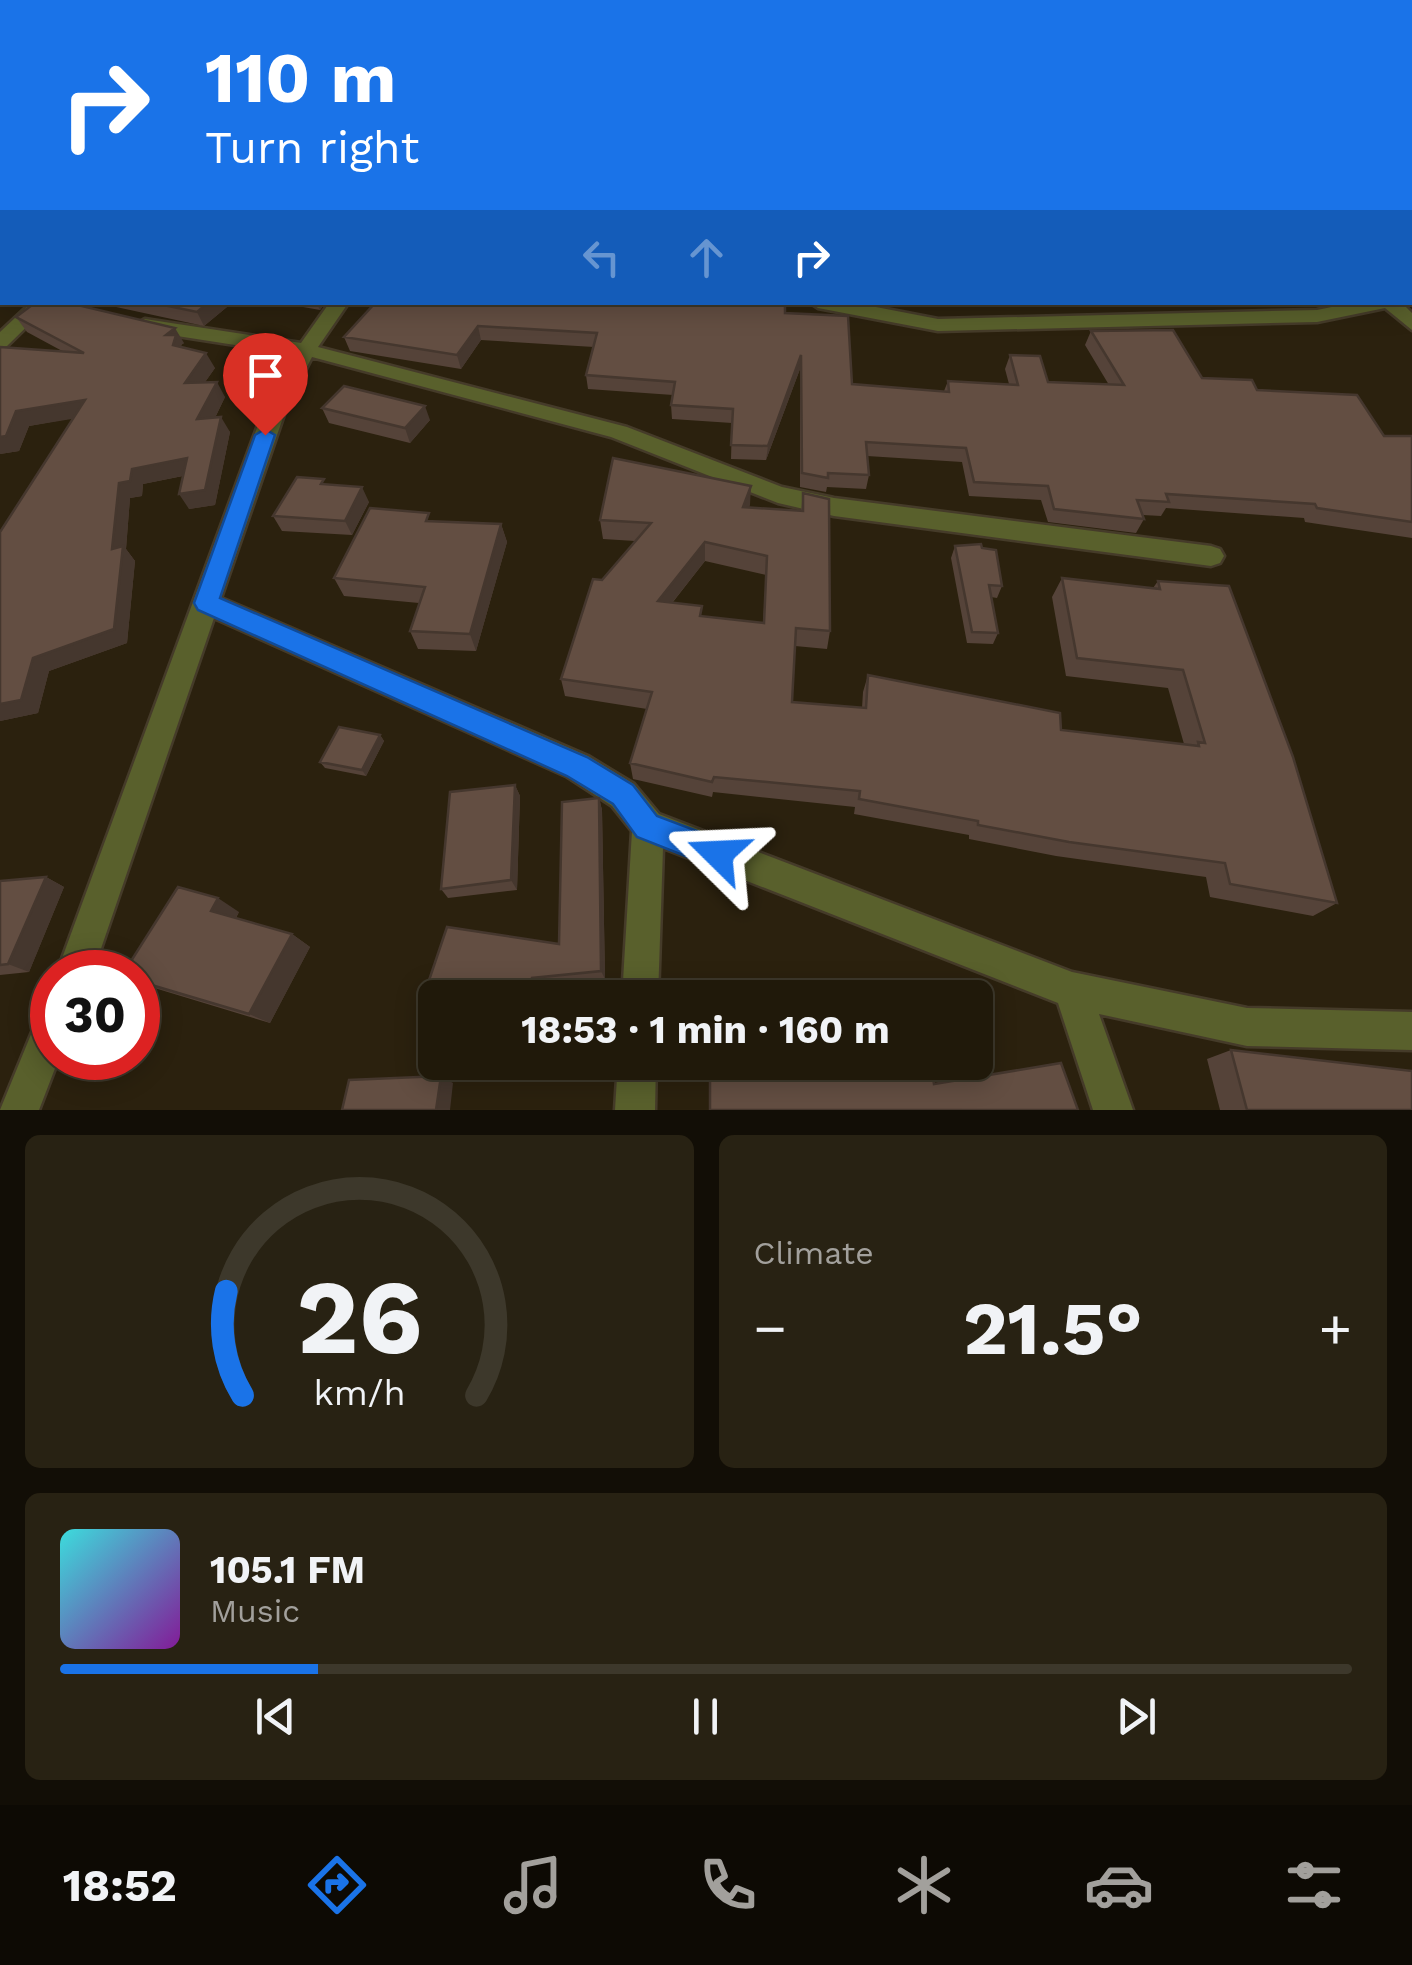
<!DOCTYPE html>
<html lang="en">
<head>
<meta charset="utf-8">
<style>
  body { margin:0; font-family:"Work Sans",sans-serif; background:#282213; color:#f1f3f6; height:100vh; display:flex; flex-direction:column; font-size:38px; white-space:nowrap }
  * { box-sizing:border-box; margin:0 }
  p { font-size:32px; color:#a2a09c }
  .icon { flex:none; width:55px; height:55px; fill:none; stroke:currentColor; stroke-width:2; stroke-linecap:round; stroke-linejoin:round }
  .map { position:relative; height:1110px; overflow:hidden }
  .details { display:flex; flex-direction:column; gap:25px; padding:25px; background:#120e06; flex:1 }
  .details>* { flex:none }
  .guide { position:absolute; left:0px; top:0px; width:1412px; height:305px; box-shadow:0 5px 25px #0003,0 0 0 2px #3d382b; background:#1a73e8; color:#fff; overflow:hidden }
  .speed { position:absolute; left:30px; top:950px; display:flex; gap:20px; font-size:50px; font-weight:700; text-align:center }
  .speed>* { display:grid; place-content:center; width:130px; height:130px; border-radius:50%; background:#20190a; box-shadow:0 5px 25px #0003,0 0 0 2px #3d382b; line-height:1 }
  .speed .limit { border:15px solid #d22; background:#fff; color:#111 }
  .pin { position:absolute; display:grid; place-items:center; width:85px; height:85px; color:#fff; margin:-102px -42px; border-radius:50% 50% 50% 0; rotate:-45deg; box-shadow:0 0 10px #0007 }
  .pin .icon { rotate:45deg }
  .me { position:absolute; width:110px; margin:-55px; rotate:291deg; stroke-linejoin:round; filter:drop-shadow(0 0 8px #0008) }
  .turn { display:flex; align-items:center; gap:35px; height:210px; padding:0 40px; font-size:45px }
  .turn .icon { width:130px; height:130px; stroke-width:2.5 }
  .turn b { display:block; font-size:70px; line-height:85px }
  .lanes { display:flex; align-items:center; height:95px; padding:0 40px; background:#0003; justify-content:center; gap:50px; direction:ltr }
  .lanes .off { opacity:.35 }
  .big { font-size:75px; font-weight:700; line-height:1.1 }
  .details .widget { flex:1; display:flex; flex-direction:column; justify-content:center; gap:15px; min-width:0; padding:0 35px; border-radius:15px; background:#282213 }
  .details .dial { align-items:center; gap:0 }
  .dial svg { height:260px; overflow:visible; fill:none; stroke:#3d382b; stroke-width:7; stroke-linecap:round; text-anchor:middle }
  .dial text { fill:#f1f3f6; stroke:none }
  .song { display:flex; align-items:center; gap:30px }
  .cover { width:120px; height:120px; border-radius:15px; background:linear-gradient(135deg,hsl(180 70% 55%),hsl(290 70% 35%)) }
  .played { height:10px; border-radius:5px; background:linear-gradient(90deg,#1a73e8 20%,#3d382b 20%) }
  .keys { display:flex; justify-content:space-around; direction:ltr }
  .heat { display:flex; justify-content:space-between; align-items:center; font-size:55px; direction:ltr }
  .details .tiles { flex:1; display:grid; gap:25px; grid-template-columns:1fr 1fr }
  .widget:last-child { grid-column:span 2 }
  .trip { position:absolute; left:418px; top:980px; width:575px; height:100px; border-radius:15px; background:#20190a; box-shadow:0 5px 25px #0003,0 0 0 2px #3d382b; font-weight:700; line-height:100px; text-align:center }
  .tab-bar { display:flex; height:160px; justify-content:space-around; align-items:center; background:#0d0a04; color:#a2a09c }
  .tab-bar .icon { width:70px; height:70px }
  .tab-bar .current { color:#1a73e8 }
  .tab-bar b { font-size:45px; color:#f1f3f6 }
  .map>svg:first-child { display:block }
</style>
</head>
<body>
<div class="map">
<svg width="1412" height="1110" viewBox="0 0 1412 1110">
  <rect width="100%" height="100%" fill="#2b210e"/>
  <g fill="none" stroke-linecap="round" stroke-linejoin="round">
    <g stroke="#453b29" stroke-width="5">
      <path id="minor" d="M32 302H52L7 346 0 348V332Z
        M330 302H349L318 347 627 427 782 487 834 498 1211 546 1220 549 1224 556 1220 563 1211 566 834 516 778 503 611 437 312 357 287 406 221 598 588 756 634 784 659 814 1072 972 1247 1008 1412 1012V1050L1247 1046 1099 1014 1133 1110H1093L1058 1003 663 848 658 998H622L632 831 612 806 566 776 214 618 93 972H57L265 406 294 354 145 331 135 325 145 319 301 343Z
        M809 302H850L938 319 1317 310 1356 302H1401L1412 313V330L1385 308 1317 322 938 331 818 308Z
        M52 1009V1058H59L39 1110H0L39 1015Z
        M618 1062H656L655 1110H615Z"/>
    </g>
    <use href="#minor" fill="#59602c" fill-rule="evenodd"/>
  </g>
  <path fill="#554339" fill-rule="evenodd" d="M1259 0H1412V39H1410V2H1263Z
    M93 302H233L204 326Z
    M275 302H326L320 310Z
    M376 302 785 313 852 384 944 391 948 381 1009 384 1005 369 1010 355 1048 382 1109 385 1085 345 1091 331 1202 378 1257 390 1384 436H1412V538L1305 522 1304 518 1166 508 1161 516 1143 515 1144 519 1136 533 1048 522 1041 500 969 496 962 462 867 456 869 475 866 489 827 487 826 492 800 487V369L766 460 731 459 732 423 672 419 671 405 673 395 588 389 586 375 594 347 481 340 461 369 350 351 344 337Z
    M16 317 184 343 181 345 182 347 215 368 205 382 225 397 215 418 230 432 215 505 189 509 183 476 143 484 142 496 130 498 126 549 135 561 127 643 49 671 38 713 0 721V532L73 418 29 426 19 451 0 454 64 352 27 332Z
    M322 408 430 420 410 443 329 423Z
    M327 485 369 502 352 535 282 531 273 516Z
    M751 486 749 507 801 511 803 493 830 631 827 649 795 646 792 702 862 708 863 692 868 675 1061 730 1184 744 1168 688 1066 676 1052 597 1062 578 1153 588 1158 581 1337 903 1313 916 1210 897 1206 877 1056 856 969 839V835L854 814 855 807 713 792 712 797 633 779 630 763 647 709 565 696 561 679 602 580 635 541 603 539 600 520ZM705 561 766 575 763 623 702 617 673 602Z
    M432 521 501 524 507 542 476 651 418 649 410 631 419 603 344 596 334 578Z
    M955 546 982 548 1002 586 997 598 991 597 998 633 993 644 967 643 951 558Z
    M380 735 384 741 366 776 325 768 320 762Z
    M515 785 520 796 517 890 448 898 441 889Z
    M599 798 602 810 605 979 538 986 535 998H435V1006L432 1005 423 998 559 944Z
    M46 877 64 887 29 972 0 975V881Z
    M239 912 236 918 292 934 310 947 270 1023 138 983V972Z
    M1231 1050 1412 1110H1220L1207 1059Z"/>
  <path fill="#45372e" d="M1223 0H1256L1246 2H1222Z
    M209 302H233L204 326 197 312Z
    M316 302H326L320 310Z
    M478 326 481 340 461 369 457 355Z
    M175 328 184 343 181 345 184 350 182 360 166 335Z
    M206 353 215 368 194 398 185 383Z
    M801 355 800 369 766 460 768 446Z
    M217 382 225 397 207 434 197 419Z
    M85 400 96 415 29 426 19 451 0 454V437L16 411Z
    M425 406 430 420 410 443 405 428Z
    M221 417 230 432 215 505 189 509 179 494Z
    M187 458 197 473 143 484 142 496 130 498 126 549 135 561 127 643 49 671 38 713 0 721V704L112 549 119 483 132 469Z
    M751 486 750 505 742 526 743 507Z
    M362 487 369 502 352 535 345 521Z
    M501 524 507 542 476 651 470 634Z
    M705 542V561L659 619 658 601Z
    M380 735 384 741 366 776 362 770Z
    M515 785 520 796 517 890 511 880Z
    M599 798 602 810 605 979 601 971Z
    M46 877 64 887 29 972 8 964Z
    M218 898 239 912 232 924 211 911Z
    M292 934 310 947 270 1023 249 1014Z
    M532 978 538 986 535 998H527Z
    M441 1076 453 1083 450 1110H436Z"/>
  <path fill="#634e42" stroke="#45372e" stroke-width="2.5" fill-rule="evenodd" d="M0 0H1224L1223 2H2V192H0Z
    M1283 0H1412V28H1410V2H1287Z
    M2 193V242H0V194Z
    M36 302H65L175 328 166 335H176L173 345 206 353 185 383 217 382 197 419 221 417 205 490 179 494 187 458 132 469 130 481 119 483 112 549 123 546 114 629 33 658 21 700 0 704V532L85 400 16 411 6 436 0 437V347L84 353 16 317Z
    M149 302H209L197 312Z
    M376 302H785V313L848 316 852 384 949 392 948 381 1018 385 1010 355 1040 356 1048 382 1124 385 1091 331 1173 330 1202 378 1252 380 1257 390 1357 395 1384 436H1412V522L1317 508 1315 504 1166 494 1169 502 1137 500 1144 519 1054 509 1048 486 974 482 966 448 866 442 869 475 828 473V478L802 473 801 355 768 446 731 445 733 409 671 405 675 382 586 375 597 333 478 326 457 355 344 337Z
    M344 386 425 406 405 428 322 408Z
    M613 458 751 486 743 507 803 511V493L829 499 830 631 796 628 792 702 866 708 868 675 1060 713 1061 730 1199 746 1198 742 1205 743 1183 670 1077 658 1062 578 1160 589 1158 581 1229 586 1293 757 1337 903 1230 884 1225 863 1069 842 978 825V821L859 799 860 791 714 777 712 782 630 763 652 692 561 679 593 579 602 580 651 523 600 520ZM705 542 767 556 764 623 700 616 702 606 658 601Z
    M297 477 324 479 321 484 362 487 345 521 273 516Z
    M370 508 429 513 426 521 501 524 470 634 410 631 425 587 334 578Z
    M981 544 982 548 996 550 1002 586 989 585 998 633 972 632 955 546Z
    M339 727 380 735 362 770 320 762Z
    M515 785 511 880 441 889 450 792Z
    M599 798 601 971 532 978 527 998H435V1000L423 998 447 927 559 944 562 802Z
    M46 877 8 964 0 965V881Z
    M178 887 218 898 211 911 292 934 249 1014 138 981V972H124Z
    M1231 1050 1412 1071V1110H1247Z
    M1061 1063 1078 1110H710V1071L932 1073 934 1084Z
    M441 1076 436 1110H342L349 1080Z"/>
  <path fill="#1a73e8" stroke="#114b97" stroke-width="2.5" d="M265 429 275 435 220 598 587 757 633 785 657 816 729 843 733 854 729 864 718 869 637 837 613 804 567 776 198 610 194 603 255 435Z"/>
</svg>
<div class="speed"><div class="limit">30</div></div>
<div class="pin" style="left:265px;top:435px;background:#d93025"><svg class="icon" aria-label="arrive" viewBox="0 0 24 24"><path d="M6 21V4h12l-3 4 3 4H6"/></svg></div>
<svg class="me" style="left:718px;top:854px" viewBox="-20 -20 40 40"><path d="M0-17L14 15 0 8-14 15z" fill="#1a73e8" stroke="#fff" stroke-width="4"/></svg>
<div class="trip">18:53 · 1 min · 160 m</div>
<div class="guide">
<div class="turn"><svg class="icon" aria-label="right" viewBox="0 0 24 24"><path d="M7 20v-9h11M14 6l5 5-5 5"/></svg><div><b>110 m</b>Turn right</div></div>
<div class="lanes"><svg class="icon off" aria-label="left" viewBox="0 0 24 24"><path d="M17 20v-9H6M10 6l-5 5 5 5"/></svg><svg class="icon off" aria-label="ahead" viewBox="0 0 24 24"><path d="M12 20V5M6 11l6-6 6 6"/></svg><svg class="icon" aria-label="right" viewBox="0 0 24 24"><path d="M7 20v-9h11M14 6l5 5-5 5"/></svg></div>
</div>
</div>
<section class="details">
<div class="tiles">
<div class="widget dial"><svg viewBox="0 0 100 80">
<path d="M14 69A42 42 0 1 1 86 69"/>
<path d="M14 69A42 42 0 0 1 9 37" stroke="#1a73e8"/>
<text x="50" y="56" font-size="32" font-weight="700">26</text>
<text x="50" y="72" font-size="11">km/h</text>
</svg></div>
<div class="widget"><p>Climate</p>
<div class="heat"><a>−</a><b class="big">21.5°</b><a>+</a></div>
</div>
<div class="widget">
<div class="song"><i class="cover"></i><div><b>105.1 FM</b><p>Music</p></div></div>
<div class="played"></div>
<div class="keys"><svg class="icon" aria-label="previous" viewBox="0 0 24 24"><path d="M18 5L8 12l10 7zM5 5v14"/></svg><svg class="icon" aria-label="pause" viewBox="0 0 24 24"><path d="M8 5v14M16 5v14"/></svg><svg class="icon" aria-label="next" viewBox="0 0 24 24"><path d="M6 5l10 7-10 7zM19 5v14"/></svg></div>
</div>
</div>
</section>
<nav class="tab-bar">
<b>18:52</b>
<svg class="icon current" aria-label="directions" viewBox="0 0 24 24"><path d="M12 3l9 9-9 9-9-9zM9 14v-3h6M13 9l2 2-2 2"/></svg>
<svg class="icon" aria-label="music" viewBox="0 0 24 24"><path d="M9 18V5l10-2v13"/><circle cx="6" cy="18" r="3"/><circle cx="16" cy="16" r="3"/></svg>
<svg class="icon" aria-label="phone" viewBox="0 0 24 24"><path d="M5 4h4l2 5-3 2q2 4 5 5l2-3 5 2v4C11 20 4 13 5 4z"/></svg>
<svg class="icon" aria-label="climate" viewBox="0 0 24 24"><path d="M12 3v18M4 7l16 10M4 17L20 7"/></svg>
<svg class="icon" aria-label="car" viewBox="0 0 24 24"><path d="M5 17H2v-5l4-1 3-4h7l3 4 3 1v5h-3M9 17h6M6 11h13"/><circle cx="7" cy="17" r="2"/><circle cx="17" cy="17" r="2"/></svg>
<svg class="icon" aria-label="filters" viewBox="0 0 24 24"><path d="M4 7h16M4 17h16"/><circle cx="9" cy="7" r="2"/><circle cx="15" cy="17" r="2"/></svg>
</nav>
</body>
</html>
